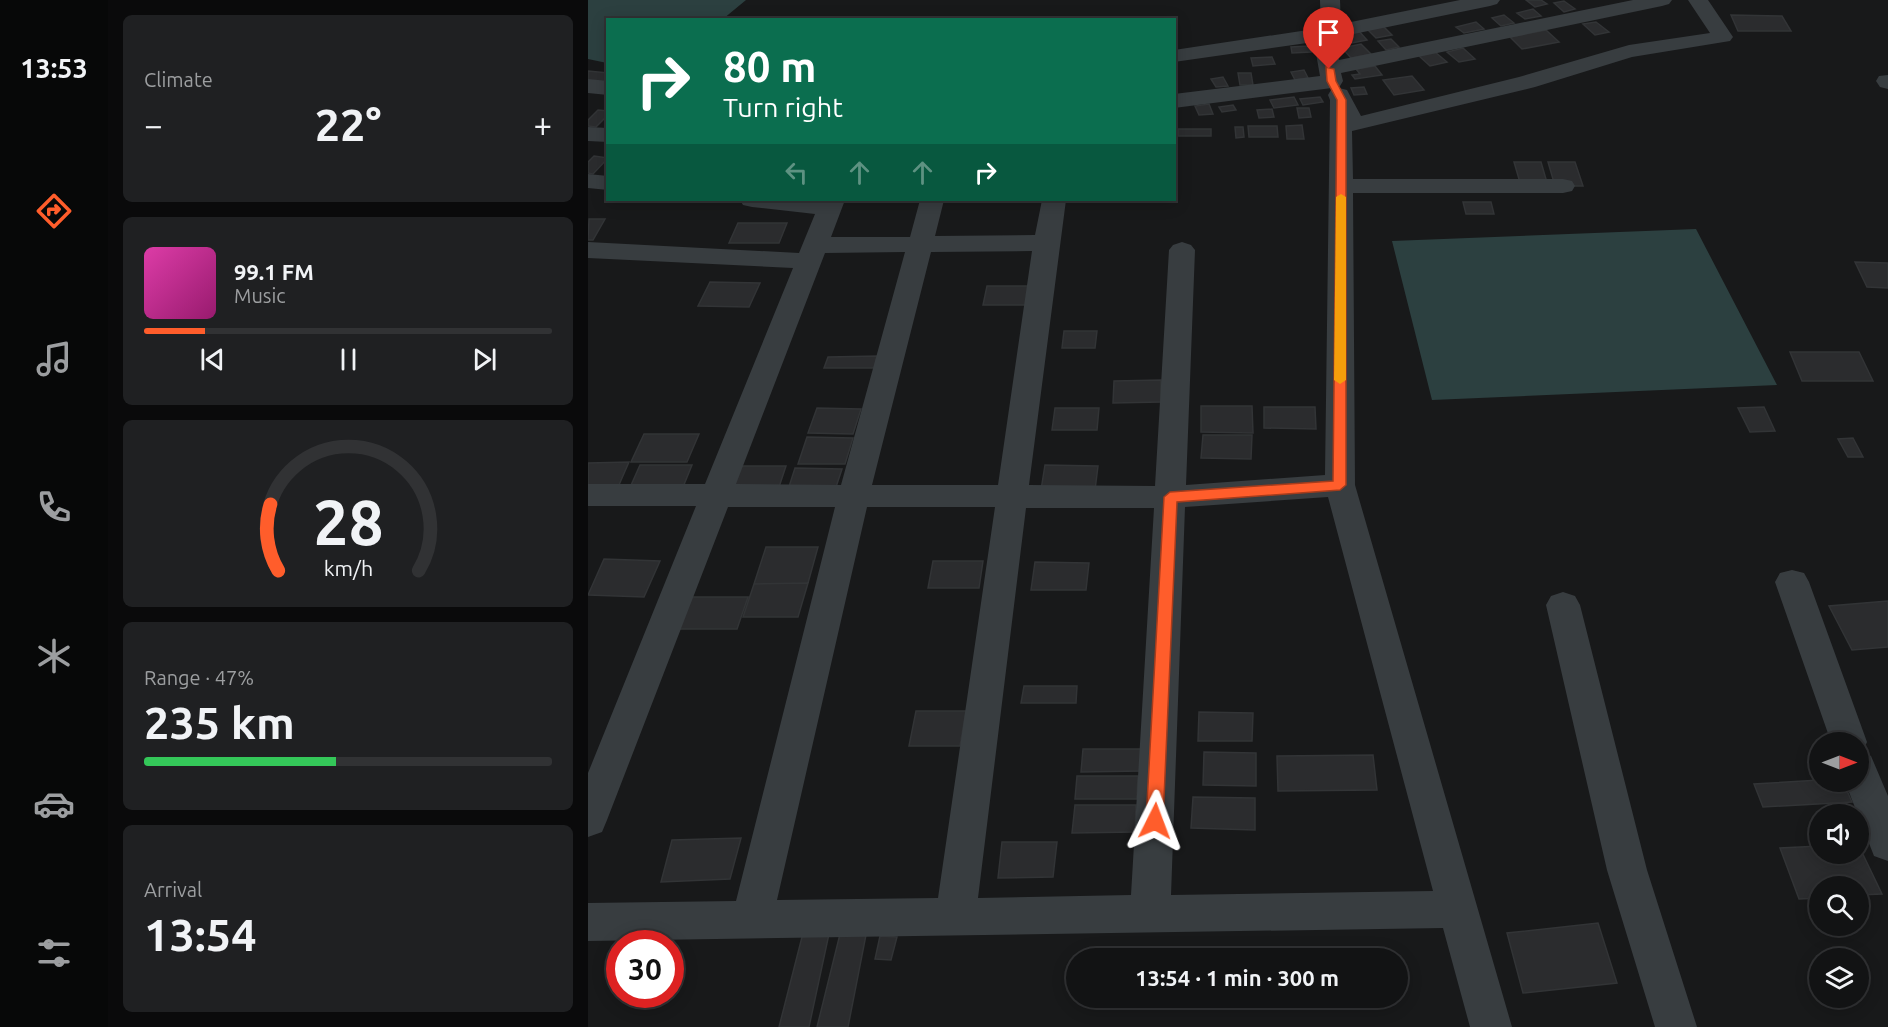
<!DOCTYPE html>
<html lang="en">
<head>
<meta charset="utf-8">
<style>
  body { margin:0; font-family:Ubuntu,sans-serif; background:#1f2022; color:#f1f3f6; height:100vh; display:flex; flex-direction:column; font-size:22px; white-space:nowrap }
  * { box-sizing:border-box; margin:0 }
  p { font-size:20px; color:#9c9ea0 }
  .icon { flex:none; width:33px; height:33px; fill:none; stroke:currentColor; stroke-width:2; stroke-linecap:round; stroke-linejoin:round }
  .map { position:relative; flex:1; overflow:hidden }
  .panel { display:flex; flex-direction:column; gap:15px; padding:15px; background:#0a0a0b; width:480px }
  .panel>* { flex:none }
  .top-card { position:absolute; left:18px; top:18px; width:570px; height:183px; border-radius:0px; box-shadow:0 3px 15px #0003,0 0 0 2px #313234; background:#0b6e4f; color:#fff; overflow:hidden }
  .needle { width:39px; rotate:90deg }
  .buttons { position:absolute; left:1221px; top:732px; display:grid; gap:12px }
  .buttons a { display:grid; place-items:center; width:60px; height:60px; border-radius:50%; background:#121314; box-shadow:0 3px 15px #0003,0 0 0 2px #313234; font-size:30px }
  .speed { position:absolute; left:18px; top:930px; display:flex; gap:12px; font-size:30px; font-weight:700; text-align:center }
  .speed>* { display:grid; place-content:center; width:78px; height:78px; border-radius:50%; background:#121314; box-shadow:0 3px 15px #0003,0 0 0 2px #313234; line-height:1 }
  .speed .limit { border:9px solid #d22; background:#fff; color:#111 }
  .pin { position:absolute; display:grid; place-items:center; width:51px; height:51px; color:#fff; margin:-62px -26px; border-radius:50% 50% 50% 0; rotate:-45deg; box-shadow:0 0 6px #0007 }
  .pin .icon { rotate:45deg }
  .me { position:absolute; width:66px; margin:-33px; rotate:3deg; stroke-linejoin:round; filter:drop-shadow(0 0 4px #0008) }
  .turn { display:flex; align-items:center; gap:21px; height:126px; padding:0 18px; font-size:27px }
  .turn .icon { width:78px; height:78px; stroke-width:2.5 }
  .turn b { display:block; font-size:42px; line-height:51px }
  .lanes { display:flex; align-items:center; height:57px; padding:0 18px; background:#0003; justify-content:center; gap:30px; direction:ltr }
  .lanes .off { opacity:.35 }
  .big { font-size:45px; font-weight:600; line-height:1.1 }
  .panel .widget { flex:1; display:flex; flex-direction:column; justify-content:center; gap:9px; min-width:0; padding:0 21px; border-radius:9px; background:#1f2022 }
  .panel .dial { align-items:center; gap:0 }
  .dial svg { height:156px; overflow:visible; fill:none; stroke:#313234; stroke-width:7; stroke-linecap:round; text-anchor:middle }
  .dial text { fill:#f1f3f6; stroke:none }
  .song { display:flex; align-items:center; gap:18px }
  .cover { width:72px; height:72px; border-radius:9px; background:linear-gradient(135deg,hsl(320 70% 55%),hsl(320 70% 35%)) }
  .played { height:6px; border-radius:3px; background:linear-gradient(90deg,#ff5d2b 15%,#313234 15%) }
  .keys { display:flex; justify-content:space-around; direction:ltr }
  .heat { display:flex; justify-content:space-between; align-items:center; font-size:33px; direction:ltr }
  .charge { height:9px; border-radius:4px; background:linear-gradient(90deg,#34c759 47%,#313234 0) }
  .trip { position:absolute; left:478px; top:948px; width:342px; height:60px; border-radius:30px; background:#121314; box-shadow:0 3px 15px #0003,0 0 0 2px #313234; font-weight:600; line-height:60px; text-align:center }
  main { display:flex; flex:1; min-height:0 }
  .tab-bar { display:flex; flex-direction:column; width:108px; justify-content:space-around; align-items:center; background:#070808; color:#9c9ea0 }
  .tab-bar .icon { width:42px; height:42px }
  .tab-bar .selected { color:#ff5d2b }
  .tab-bar b { font-size:27px; color:#f1f3f6 }
  .map>svg:first-child { display:block }
</style>
</head>
<body>
<main>
<nav class="tab-bar">
<b>13:53</b>
<svg class="icon selected" aria-label="directions" viewBox="0 0 24 24"><path d="M12 3l9 9-9 9-9-9zM9 14v-3h6M13 9l2 2-2 2"/></svg>
<svg class="icon" aria-label="music" viewBox="0 0 24 24"><path d="M9 18V5l10-2v13"/><circle cx="6" cy="18" r="3"/><circle cx="16" cy="16" r="3"/></svg>
<svg class="icon" aria-label="phone" viewBox="0 0 24 24"><path d="M5 4h4l2 5-3 2q2 4 5 5l2-3 5 2v4C11 20 4 13 5 4z"/></svg>
<svg class="icon" aria-label="climate" viewBox="0 0 24 24"><path d="M12 3v18M4 7l16 10M4 17L20 7"/></svg>
<svg class="icon" aria-label="car" viewBox="0 0 24 24"><path d="M5 17H2v-5l4-1 3-4h7l3 4 3 1v5h-3M9 17h6M6 11h13"/><circle cx="7" cy="17" r="2"/><circle cx="17" cy="17" r="2"/></svg>
<svg class="icon" aria-label="filters" viewBox="0 0 24 24"><path d="M4 7h16M4 17h16"/><circle cx="9" cy="7" r="2"/><circle cx="15" cy="17" r="2"/></svg>
</nav>
<section class="panel">
<div class="widget"><p>Climate</p>
<div class="heat"><a>−</a><b class="big">22°</b><a>+</a></div>
</div>
<div class="widget">
<div class="song"><i class="cover"></i><div><b>99.1 FM</b><p>Music</p></div></div>
<div class="played"></div>
<div class="keys"><svg class="icon" aria-label="previous" viewBox="0 0 24 24"><path d="M18 5L8 12l10 7zM5 5v14"/></svg><svg class="icon" aria-label="pause" viewBox="0 0 24 24"><path d="M8 5v14M16 5v14"/></svg><svg class="icon" aria-label="next" viewBox="0 0 24 24"><path d="M6 5l10 7-10 7zM19 5v14"/></svg></div>
</div>
<div class="widget dial"><svg viewBox="0 0 100 80">
<path d="M14 69A42 42 0 1 1 86 69"/>
<path d="M14 69A42 42 0 0 1 10 35" stroke="#ff5d2b"/>
<text x="50" y="56" font-size="32" font-weight="700">28</text>
<text x="50" y="72" font-size="11">km/h</text>
</svg></div>
<div class="widget"><p>Range · 47%</p><b class="big">235 km</b><div class="charge"></div></div>
<div class="widget"><p>Arrival</p><b class="big">13:54</b></div>
</section>
<div class="map">
<svg width="1300" height="1027" viewBox="0 0 1300 1027">
  <rect width="100%" height="100%" fill="#18191a"/>
  <path fill="#2c4040" d="M0 0H158L135 19 20 20 19 63 0 59Z
    M1108 229 1189 385 844 400 804 241Z"/>
  <path fill="#2b2c2e" stroke="#323436" stroke-width="1.5" d="M938 0H953L959 4 947 7Z
    M976 1 987 9 976 12 966 3Z
    M945 9 953 16 937 19 929 13Z
    M916 15 926 23 913 26 904 18Z
    M1143 15 1194 16 1203 31H1150Z
    M888 22 896 29 876 33 868 27Z
    M1008 22 1021 32 1007 35 995 24Z
    M795 26 804 35 788 38 779 29Z
    M770 30 779 40 764 43 755 32Z
    M958 30 971 42 934 49 922 37Z
    M803 39 811 47 798 50 790 41Z
    M773 44 783 54 763 58 754 48Z
    M721 46 723 52 704 53 703 47Z
    M875 48 887 59 871 62 859 52Z
    M847 52 859 62 842 66 830 55Z
    M684 57 687 64 665 66 663 58Z
    M787 66 794 75 767 79 764 75 772 74 768 69Z
    M716 70 720 78 707 80 703 72Z
    M0 71 20 73V84L0 85Z
    M650 73H663L665 85H652Z
    M824 76 836 90 806 95 795 80Z
    M635 77 640 86 628 87 623 79Z
    M776 87 779 94 766 95 763 88Z
    M706 97 710 105 686 108 682 100Z
    M732 97 735 102 715 105 712 99Z
    M621 104 625 114 611 115 607 106Z
    M645 105 648 110 634 112 631 107Z
    M709 108H721L723 117 711 118Z
    M684 109 686 117 671 118 669 110Z
    M10 110 20 111V115L8 127 0 126V120Z
    M714 125 716 139H699L698 126Z
    M660 126H689L690 137H661Z
    M647 127H655L656 137 648 138Z
    M590 129H623V136H590Z
    M6 156 20 158 5 174 0 173V162Z
    M926 162H953L960 186H933Z
    M960 162H987L995 186H967Z
    M875 202H903L906 214H878Z
    M1 219H17L5 240H0Z
    M150 223H199L191 243H141Z
    M1267 262 1300 263V288L1279 287Z
    M122 282 172 283 161 307 110 306Z
    M399 286H443L440 305H395Z
    M476 331H509L507 348H474Z
    M1202 352H1271L1285 381H1214Z
    M289 356 286 368H236L240 357Z
    M573 380V402L525 403 526 381Z
    M613 406H664L665 433 613 432Z
    M676 407H727L728 429 676 428Z
    M1176 407 1187 431 1162 432 1150 408Z
    M229 408 273 409 265 434 220 433Z
    M467 408H511L509 430H464Z
    M56 434H111L99 462H43Z
    M615 435H664L663 459 613 458Z
    M219 437 265 438 257 464H210Z
    M1265 438 1275 457H1260L1250 439Z
    M41 462 27 494H0V463Z
    M52 465H104L93 492H40Z
    M457 465 510 466 507 490H453Z
    M152 466H198L189 493H141Z
    M207 468 254 469 245 496H198Z
    M178 547H230L220 583 166 584Z
    M16 559 72 561 56 597 0 595Z
    M345 561H395L391 588H340Z
    M447 562 501 563 498 590H443Z
    M220 583 210 617H155L166 584Z
    M103 597H160L149 629H90Z
    M1300 601V647L1264 650 1241 606Z
    M436 686H489L488 703H433Z
    M328 711H378L372 746H321Z
    M611 712 665 713 664 741H610Z
    M495 749H555L554 771 493 772Z
    M616 752 668 753V786L615 785Z
    M785 755 789 790 690 791 689 756Z
    M489 776H550L549 799H487Z
    M1232 780 1255 782 1264 802 1175 807 1166 784Z
    M605 797 667 798V830L603 828Z
    M487 805H548L547 832 484 833Z
    M153 838 142 879 73 882 84 840Z
    M414 842H469L465 877 410 878Z
    M1270 844 1294 894 1270 895V886H1232V898L1211 899 1192 848 1232 846V854H1270Z
    M1010 923 1029 983 935 993 919 933Z
    M215 933 241 934 221 1027H191Z
    M252 934 278 935 260 1027H229Z
    M292 936 309 937 303 960 287 959Z"/>
  <g fill="none" stroke-linecap="round" stroke-linejoin="round">
    <path fill="#383d40" fill-rule="evenodd" d="M732 0H752L753 24 872 0H912L909 4 902 6 746 38 751 60 1045 0H1084L1081 4 1074 6 753 73 755 81 752 86 744 88 586 108V94L732 76 726 42 586 62V50L733 28Z
      M1100 0H1120L1145 37 1142 41 1044 57 947 87 764 131 765 179H975L984 181 987 186 984 191 975 193H765L767 485 924 1027H882L855 928 0 941V903L148 901 247 507H140L19 820 14 832 0 837V773L108 506H0V484H117L205 268 0 258V242L211 253 227 214 164 207 155 205 152 200H257L243 237H322L332 200H356L347 236 447 235 454 200H478L441 485 567 486 581 250 585 245 594 242 603 245 607 250 598 485 737 475 742 100 740 95 743 90 751 88 759 90 773 116 931 77 1041 45 1122 33ZM444 251 410 485H284L343 252ZM317 252 253 485 148 484 237 253ZM740 497 845 891 583 895 597 507ZM279 507H407L350 898 189 900ZM438 508H566L543 895 390 898Z
      M1300 75V89L1292 87 1288 81 1291 76Z
      M0 79 20 81V95L0 93Z
      M0 127 20 128V142L0 141Z
      M0 174 20 176V190L0 188Z
      M1204 570 1216 573 1221 582 1279 742 1274 753 1283 756 1300 796V861L1286 856 1257 782H1270V742H1243L1187 582 1192 573Z
      M975 592 987 596 992 605 1059 870 1109 1027H1067L1019 870 958 605 963 596Z"/>
  </g>
  <path fill="#ff5d2b" stroke="#a63c1c" stroke-width="1.5" d="M738 67 746 69 748 81 758 100V485L752 490 589 502 575 821 573 826 567 828 561 826 558 821 576 497 582 492 745 481 749 100 739 81Z"/>
  <path fill="#f59e0b" d="M753 194 758 197V380L752 384 746 380 748 197Z"/>
</svg>
<div class="buttons">
<a><svg class="needle" viewBox="-14 -14 28 28"><path d="M0-13l5 13h-10z" fill="#e53935"/><path d="M0 13l5-13h-10z" fill="#9c9ea0"/></svg></a>
<a><svg class="icon" aria-label="sound" viewBox="0 0 24 24"><path d="M4 9h4l5-4v14l-5-4H4zM17 9q2 3 0 6"/></svg></a>
<a><svg class="icon" aria-label="search" viewBox="0 0 24 24"><circle cx="10" cy="10" r="6"/><path d="M15 15l6 6"/></svg></a>
<a><svg class="icon" aria-label="layers" viewBox="0 0 24 24"><path d="M12 4l9 5-9 5-9-5zM3 14l9 5 9-5"/></svg></a>
</div>
<div class="speed"><div class="limit">30</div></div>
<div class="pin" style="left:741px;top:69px;background:#d93025"><svg class="icon" aria-label="arrive" viewBox="0 0 24 24"><path d="M6 21V4h12l-3 4 3 4H6"/></svg></div>
<svg class="me" style="left:567px;top:821px" viewBox="-20 -20 40 40"><path d="M0-17L14 15 0 8-14 15z" fill="#ff5d2b" stroke="#fff" stroke-width="4"/></svg>
<div class="trip">13:54 · 1 min · 300 m</div>
<div class="top-card">
<div class="turn"><svg class="icon" aria-label="right" viewBox="0 0 24 24"><path d="M7 20v-9h11M14 6l5 5-5 5"/></svg><div><b>80 m</b>Turn right</div></div>
<div class="lanes"><svg class="icon off" aria-label="left" viewBox="0 0 24 24"><path d="M17 20v-9H6M10 6l-5 5 5 5"/></svg><svg class="icon off" aria-label="ahead" viewBox="0 0 24 24"><path d="M12 20V5M6 11l6-6 6 6"/></svg><svg class="icon off" aria-label="ahead" viewBox="0 0 24 24"><path d="M12 20V5M6 11l6-6 6 6"/></svg><svg class="icon" aria-label="right" viewBox="0 0 24 24"><path d="M7 20v-9h11M14 6l5 5-5 5"/></svg></div>
</div>
</div>
</main>
</body>
</html>
